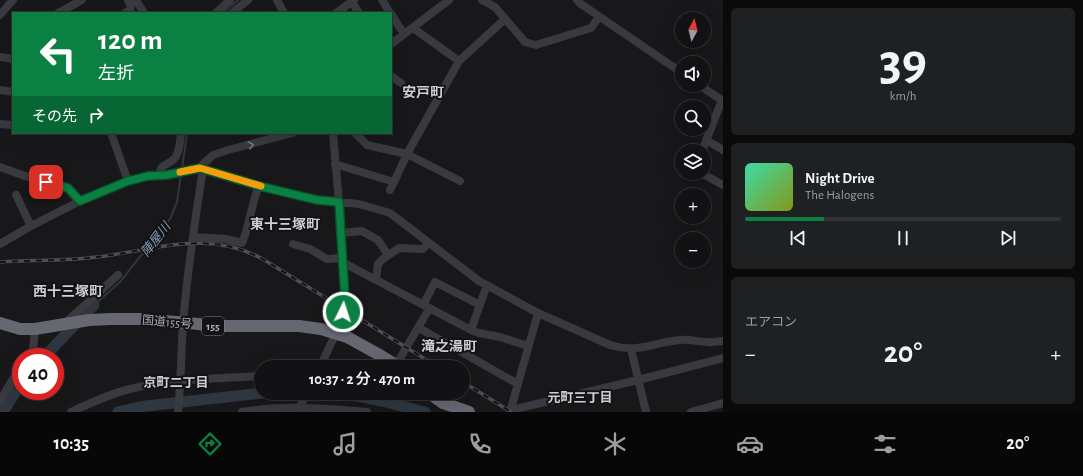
<!DOCTYPE html>
<html lang="ja">
<head>
<meta charset="utf-8">
<style>
  body { margin:0; font-family:"Alegreya Sans","Noto Sans JP",sans-serif; background:#1f2022; color:#f1f3f6; height:100vh; display:flex; flex-direction:column; font-size:15px; white-space:nowrap }
  * { box-sizing:border-box; margin:0 }
  p { font-size:13px; color:#9c9ea0 }
  .icon { flex:none; width:22px; height:22px; fill:none; stroke:currentColor; stroke-width:2; stroke-linecap:round; stroke-linejoin:round }
  .map { position:relative; flex:1; overflow:hidden }
  .drawer { display:flex; flex-direction:column; gap:8px; padding:8px; background:#0a0a0b; width:360px }
  .drawer>* { flex:none }
  .banner { position:absolute; left:12px; top:12px; width:380px; height:122px; border-radius:0px; box-shadow:0 4px 16px #0002,0 0 0 1px #313234; background:#0b8043; color:#fff; overflow:hidden }
  .needle { width:26px; rotate:7deg }
  .controls { position:absolute; left:675px; top:12px; display:grid; gap:8px }
  .controls a { display:grid; place-items:center; width:36px; height:36px; border-radius:50%; background:#121214; box-shadow:0 4px 16px #0002,0 0 0 1px #313234; font-size:20px }
  .speed { position:absolute; left:12px; top:348px; display:flex; gap:8px; font-size:20px; font-weight:700; text-align:center }
  .speed>* { display:grid; place-content:center; width:52px; height:52px; border-radius:50%; background:#121214; box-shadow:0 4px 16px #0002,0 0 0 1px #313234; line-height:1 }
  .speed .limit { border:6px solid #d22; background:#fff; color:#111 }
  .pin { position:absolute; display:grid; place-items:center; width:34px; height:34px; color:#fff; margin:-17px; border-radius:8px; box-shadow:0 2px 6px #0006 }
  .me { position:absolute; width:44px; margin:-22px; rotate:4deg; stroke-linejoin:round; filter:drop-shadow(0 0 3px #0008) }
  .turn { display:flex; align-items:center; gap:14px; height:84px; padding:0 20px; font-size:18px }
  .turn .icon { width:52px; height:52px; stroke-width:2.5 }
  .turn b { display:block; font-size:28px; line-height:34px }
  .then { display:flex; align-items:center; height:38px; padding:0 20px; background:#0003; gap:8px; font-size:15px }
  .big { font-size:30px; font-weight:600; line-height:1.1 }
  .drawer .tile { flex:1; display:flex; flex-direction:column; justify-content:center; gap:6px; min-width:0; padding:0 14px; border-radius:6px; background:#1f2022 }
  .drawer .dial { align-items:center; gap:0 }
  .dial b { font-size:52px; line-height:1 }
  .song { display:flex; align-items:center; gap:12px }
  .cover { width:48px; height:48px; border-radius:6px; background:linear-gradient(135deg,hsl(160 70% 55%),hsl(70 70% 35%)) }
  .played { height:4px; border-radius:2px; background:linear-gradient(90deg,#0b8043 25%,#313234 25%) }
  .keys { display:flex; justify-content:space-around; direction:ltr }
  .heat { display:flex; justify-content:space-between; align-items:center; font-size:22px; direction:ltr }
  .trip { position:absolute; left:254px; top:360px; width:216px; height:40px; border-radius:20px; background:#121214; box-shadow:0 4px 16px #0002,0 0 0 1px #313234; font-weight:600; line-height:40px; text-align:center }
  .dock { display:flex; height:64px; justify-content:space-around; align-items:center; background:#070708; color:#9c9ea0 }
  .dock .icon { width:28px; height:28px }
  .dock .selected { color:#0b8043 }
  .dock b { font-size:18px; color:#f1f3f6 }
  main { display:flex; flex:1; min-height:0 }
  .map>svg:first-child { display:block }
</style>
</head>
<body>
<main>
<div class="map">
<svg width="723" height="412" viewBox="0 0 723 412">
  <rect width="100%" height="100%" fill="#18181a"/>
  <g fill="none" stroke-linecap="round" stroke-linejoin="round">
    <path stroke="#2e373f" stroke-width="2" d="M223 13 238 0
      M182 169 187 133
      M94 305 120 282 170 219 177 202 181 174"/>
    <path stroke="#2e373f" stroke-width="11" d="M44 357 94 305
      M343 393 382 401 425 412
      M3 412 21 383
      M118 412 146 406 262 393"/>
    <path stroke="#393a3f" stroke-width="8" d="M136 0 144 13
      M277 0 284 13
      M382 0 390 13
      M482 0 495 7 525 42 536 45 591 28 599 17
      M577 0 581 4 682 73
      M352 2 359 13
      M58 13 82 0
      M125 13 130 10 131 6 128 0
      M216 13 230 0
      M232 13 248 0
      M336 13 354 0
      M391 14 404 34
      M0 15 13 0
      M413 28 459 61
      M391 44 449 0
      M0 57 13 59
      M391 76 401 83
      M699 85 723 101
      M0 90 13 92
      M0 124 13 125
      M111 133 128 181
      M355 133 367 145 407 154 460 181
      M706 140 723 150
      M702 151 722 100
      M335 164 394 182 407 154 459 61 505 19
      M0 167 25 176 68 187 80 201
      M199 168 259 186 317 200 359 204 390 213 479 281 538 313 610 345C638 354 654 342 680 340 690 339 698 342 708 342 713 343 718 341 723 341
      M701 173 723 185
      M159 176C161 161 168 167 175 158 180 151 180 141 181 133
      M390 190 394 182
      M16 195 31 226
      M341 233 362 231 378 240 388 255
      M193 237 226 239 242 243C250 225 251 204 259 186
      M0 244 31 226 80 201 128 181 148 176 167 175 193 170 199 168 213 155 228 150 292 133
      M293 244 310 249 327 259 342 258
      M342 262 471 330 479 333 500 337 528 346
      M376 280 378 264 383 259 399 248 423 249 428 243
      M423 305 435 282 480 305
      M64 324 118 275
      M419 328 518 384
      M471 330 487 285
      M631 349 646 412
      M27 357 33 350 35 329
      M396 365 429 309
      M320 367C330 345 343 323 345 298L339 202 333 133
      M0 401 21 365
      M511 410 638 380 723 358
      M298 411 307 393
      M71 412C90 403 110 394 130 389 172 378 218 379 261 376
      M178 412C181 382 181 353 183 324 187 272 195 220 203 169
      M242 412C283 405 325 408 367 412
      M510 412 538 313
      M691 412 723 403"/>
    <path stroke="#656870" stroke-width="12" d="M0 323 20 329H35L89 320 111 319H143L220 326H299L321 329 347 337 376 353 399 367
      M429 393 443 403 469 412"/>
    <g stroke="#4c4e54" stroke-width="3.5">
      <path id="rail" d="M0 262C32 260 65 261 97 257 156 250 210 228 266 261L438 367
        M463 382 511 412"/>
    </g>
    <use href="#rail" stroke="#131315" stroke-width="2" stroke-dasharray="6" stroke-linecap="butt"/>
  </g>
  <defs><path id="oneway-chevron" d="M-2-3.5L2.5 0L-2 3.5" fill="none" stroke-width="1.6" stroke-linecap="round" stroke-linejoin="round"/></defs>
  <use stroke="#787a83" href="#oneway-chevron" transform="translate(251 145) rotate(-13)"/>
  <g fill="none" stroke-linecap="round" stroke-linejoin="round">
    <g stroke="#07532c" stroke-width="10">
      <path id="route" d="M46 182 68 188 80 201 128 181 148 176 167 175 200 168 259 186 317 200 339 202 345 298 343 312"/>
    </g>
    <use href="#route" stroke="#0b8043" stroke-width="7"/>
    <path stroke="#f59e0b" stroke-width="7" d="M180 172 200 168 261 186"/>
  </g>
  <g text-anchor="middle" stroke-width="4" stroke-linejoin="round" paint-order="stroke">
    <rect fill="#131315" stroke="#7d8088" stroke-width="1" x="202" y="317" width="22" height="18" rx="3"/>
    <g font-size="11" font-weight="bold" fill="#abafba">
      <text x="213" y="330">155</text>
    </g>
    <g font-size="12" fill="#abafba" stroke="#131315">
      <text transform="translate(167 322) rotate(5)" y="4">国道155号</text>
    </g>
    <g font-size="13" font-style="italic" fill="#829bb4" stroke="#131315">
      <text transform="translate(155 239) rotate(-52)" y="5">陣屋川</text>
    </g>
    <g font-size="13" font-weight="bold" fill="#ccced6" stroke="#131315">
      <text x="176" y="387">京町二丁目</text>
      <text x="580" y="402">元町三丁目</text>
    </g>
    <g font-size="14" font-weight="bold" fill="#ccced6" stroke="#131315">
      <text x="423" y="97">安戸町</text>
      <text x="285" y="229">東十三塚町</text>
      <text x="68" y="296">西十三塚町</text>
      <text x="449" y="351">滝之湯町</text>
    </g>
  </g>
</svg>
<div class="controls">
<a><svg class="needle" viewBox="-14 -14 28 28"><path d="M0-13l5 13h-10z" fill="#e53935"/><path d="M0 13l5-13h-10z" fill="#9c9ea0"/></svg></a>
<a><svg class="icon" aria-label="sound" viewBox="0 0 24 24"><path d="M4 9h4l5-4v14l-5-4H4zM17 9q2 3 0 6"/></svg></a>
<a><svg class="icon" aria-label="search" viewBox="0 0 24 24"><circle cx="10" cy="10" r="6"/><path d="M15 15l6 6"/></svg></a>
<a><svg class="icon" aria-label="layers" viewBox="0 0 24 24"><path d="M12 4l9 5-9 5-9-5zM3 14l9 5 9-5"/></svg></a>
<a>+</a>
<a>−</a>
</div>
<div class="speed"><div class="limit">40</div></div>
<div class="pin" style="left:46px;top:182px;background:#d93025"><svg class="icon" aria-label="arrive" viewBox="0 0 24 24"><path d="M6 21V4h12l-3 4 3 4H6"/></svg></div>
<svg class="me" style="left:343px;top:312px" viewBox="-20 -20 40 40"><circle r="17" fill="#0b8043" stroke="#fff" stroke-width="3"/><path d="M0-11L8 9 0 5-8 9z" fill="#fff"/></svg>
<div class="trip">10:37 · 2 分 · 470 m</div>
<div class="banner">
<div class="turn"><svg class="icon" aria-label="left" viewBox="0 0 24 24"><path d="M17 20v-9H6M10 6l-5 5 5 5"/></svg><div><b>120 m</b>左折</div></div>
<div class="then">その先<svg class="icon" aria-label="right" viewBox="0 0 24 24"><path d="M7 20v-9h11M14 6l5 5-5 5"/></svg></div>
</div>
</div>
<section class="drawer">
<div class="tile dial"><b>39</b><p>km/h</p></div>
<div class="tile">
<div class="song"><i class="cover"></i><div><b>Night Drive</b><p>The Halogens</p></div></div>
<div class="played"></div>
<div class="keys"><svg class="icon" aria-label="previous" viewBox="0 0 24 24"><path d="M18 5L8 12l10 7zM5 5v14"/></svg><svg class="icon" aria-label="pause" viewBox="0 0 24 24"><path d="M8 5v14M16 5v14"/></svg><svg class="icon" aria-label="next" viewBox="0 0 24 24"><path d="M6 5l10 7-10 7zM19 5v14"/></svg></div>
</div>
<div class="tile"><p>エアコン</p>
<div class="heat"><a>−</a><b class="big">20°</b><a>+</a></div>
</div>
</section>
</main>
<nav class="dock">
<b>10:35</b>
<svg class="icon selected" aria-label="directions" viewBox="0 0 24 24"><path d="M12 3l9 9-9 9-9-9zM9 14v-3h6M13 9l2 2-2 2"/></svg>
<svg class="icon" aria-label="music" viewBox="0 0 24 24"><path d="M9 18V5l10-2v13"/><circle cx="6" cy="18" r="3"/><circle cx="16" cy="16" r="3"/></svg>
<svg class="icon" aria-label="phone" viewBox="0 0 24 24"><path d="M5 4h4l2 5-3 2q2 4 5 5l2-3 5 2v4C11 20 4 13 5 4z"/></svg>
<svg class="icon" aria-label="climate" viewBox="0 0 24 24"><path d="M12 3v18M4 7l16 10M4 17L20 7"/></svg>
<svg class="icon" aria-label="car" viewBox="0 0 24 24"><path d="M5 17H2v-5l4-1 3-4h7l3 4 3 1v5h-3M9 17h6M6 11h13"/><circle cx="7" cy="17" r="2"/><circle cx="17" cy="17" r="2"/></svg>
<svg class="icon" aria-label="filters" viewBox="0 0 24 24"><path d="M4 7h16M4 17h16"/><circle cx="9" cy="7" r="2"/><circle cx="15" cy="17" r="2"/></svg>
<b>20°</b>
</nav>
</body>
</html>
